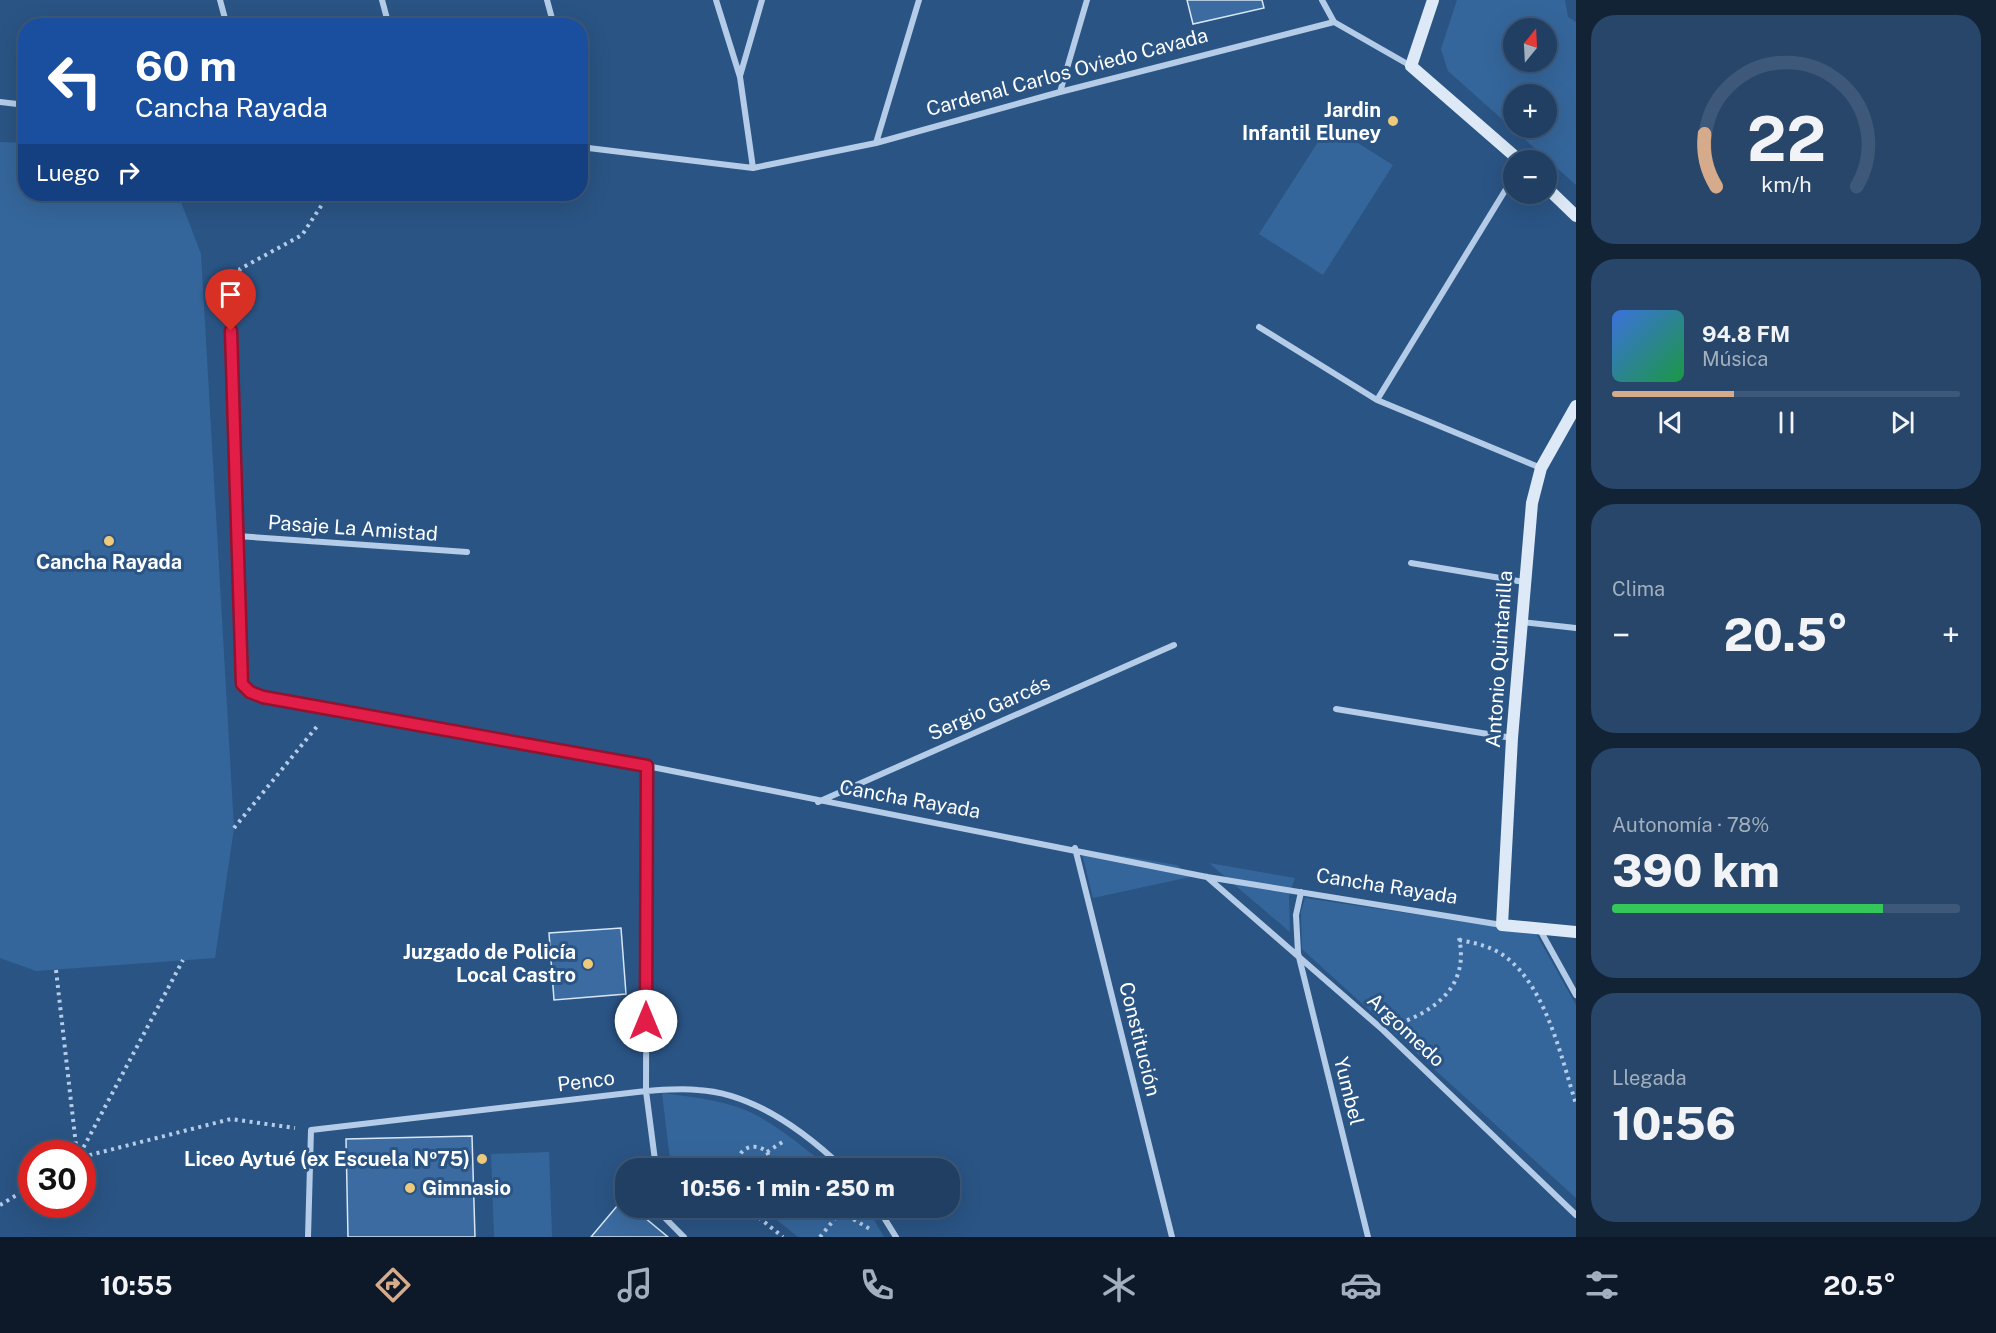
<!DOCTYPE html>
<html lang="es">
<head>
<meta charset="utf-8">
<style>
  body { margin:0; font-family:"Public Sans",sans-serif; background:#284669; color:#f1f3f6; height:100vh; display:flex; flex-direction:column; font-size:22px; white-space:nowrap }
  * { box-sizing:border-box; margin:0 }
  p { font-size:20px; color:#a2afbe }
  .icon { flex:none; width:33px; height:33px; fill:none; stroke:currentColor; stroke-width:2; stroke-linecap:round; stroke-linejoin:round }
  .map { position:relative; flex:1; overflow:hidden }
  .details { display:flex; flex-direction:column; gap:15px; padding:15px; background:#122336; width:420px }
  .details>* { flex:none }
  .banner { position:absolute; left:18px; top:18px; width:570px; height:183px; border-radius:24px; box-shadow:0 6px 24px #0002,0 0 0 2px #3d5878; background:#1a4fa0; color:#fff; overflow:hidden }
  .needle { width:39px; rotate:18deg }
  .fabs { position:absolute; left:1503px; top:18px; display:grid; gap:12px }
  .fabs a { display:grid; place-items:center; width:54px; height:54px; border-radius:50%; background:#203f63; box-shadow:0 6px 24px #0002,0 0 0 2px #3d5878; font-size:30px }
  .speed { position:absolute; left:18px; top:1140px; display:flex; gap:12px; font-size:30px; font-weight:700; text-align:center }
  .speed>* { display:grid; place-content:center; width:78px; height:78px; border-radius:50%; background:#203f63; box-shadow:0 6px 24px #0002,0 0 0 2px #3d5878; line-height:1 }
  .speed .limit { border:9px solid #d22; background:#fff; color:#111 }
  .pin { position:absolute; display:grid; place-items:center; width:51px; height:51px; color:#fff; margin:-62px -26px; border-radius:50% 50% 50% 0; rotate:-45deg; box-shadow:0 0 6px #0007 }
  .pin .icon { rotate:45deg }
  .me { position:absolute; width:66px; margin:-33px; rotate:0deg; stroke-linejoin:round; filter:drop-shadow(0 0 4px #0008) }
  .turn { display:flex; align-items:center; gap:21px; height:126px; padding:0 18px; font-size:27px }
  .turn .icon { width:78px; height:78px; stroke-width:2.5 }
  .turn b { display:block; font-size:42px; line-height:51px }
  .then { display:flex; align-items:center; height:57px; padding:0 18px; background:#0003; gap:12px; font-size:22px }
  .big { font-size:45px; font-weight:800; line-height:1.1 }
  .details .tile { flex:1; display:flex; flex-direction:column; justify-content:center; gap:9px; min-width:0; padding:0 21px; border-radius:24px; background:#284669 }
  .details .dial { align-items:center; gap:0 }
  .dial svg { height:156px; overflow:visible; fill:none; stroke:#3d5878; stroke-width:7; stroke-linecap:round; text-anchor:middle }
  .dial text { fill:#f1f3f6; stroke:none }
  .song { display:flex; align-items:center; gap:18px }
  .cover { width:72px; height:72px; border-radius:9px; background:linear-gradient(135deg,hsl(220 70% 55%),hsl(140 70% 35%)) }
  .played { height:6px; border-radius:3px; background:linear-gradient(90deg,#d6ab8b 35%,#3d5878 35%) }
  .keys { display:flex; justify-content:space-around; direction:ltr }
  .heat { display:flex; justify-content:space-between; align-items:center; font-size:33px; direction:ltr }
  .charge { height:9px; border-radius:4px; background:linear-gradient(90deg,#34c759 78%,#3d5878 0) }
  .trip { position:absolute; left:615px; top:1158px; width:345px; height:60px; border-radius:24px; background:#203f63; box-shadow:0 6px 24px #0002,0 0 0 2px #3d5878; font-weight:800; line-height:60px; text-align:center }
  .tabs { display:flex; height:96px; justify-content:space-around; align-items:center; background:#0d1928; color:#a2afbe }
  .tabs .icon { width:42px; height:42px }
  .tabs .on { color:#d6ab8b }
  .tabs b { font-size:27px; color:#f1f3f6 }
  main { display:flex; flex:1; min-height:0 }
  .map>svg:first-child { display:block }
</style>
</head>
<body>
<main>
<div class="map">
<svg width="1576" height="1237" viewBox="0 0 1576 1237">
  <rect width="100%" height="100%" fill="#2a5484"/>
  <path fill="#35669b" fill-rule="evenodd" d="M1457 0H1565L1568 17 1576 22V185L1448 71 1441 49ZM1514 28H1546V62H1514ZM1514 94H1546V128H1514Z
    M1329 125 1393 165 1323 275 1259 234Z
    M0 142 25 143 26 194H178L201 254 234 828 215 958 36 971 0 958Z
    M1081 849 1177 865 1190 877 1093 898Z
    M1209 863 1295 878 1289 894 1290 932Z
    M1305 898 1535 932 1576 1005V1198L1302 949 1301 912Z
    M662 1093C684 1096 706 1098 727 1104 765 1113 800 1145 830 1168H671Z
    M549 1152 552 1237H494L491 1154Z
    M762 1208H867L884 1237H798Z"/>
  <path fill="#3b6ba0" stroke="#d7e6f5" stroke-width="1.5" d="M1187 0H1262L1264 8 1193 24Z
    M621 928 626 994 554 1000 549 933Z
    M472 1136 475 1237H348L346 1139Z
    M623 1199 626 1208H633L668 1237H591Z"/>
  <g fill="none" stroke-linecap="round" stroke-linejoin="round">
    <path stroke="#b4cce7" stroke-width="4" stroke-dasharray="3 4.5" stroke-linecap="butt" d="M234 293 240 269 302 235 329 194
      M234 828 319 724
      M1459 940C1475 943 1490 946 1503 955 1546 985 1561 1057 1576 1104
      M56 970 77 1154
      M1400 1023C1439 1009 1469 983 1459 938
      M767 1152 784 1141
      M80 1154 183 960
      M82 1157 231 1119 295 1128
      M671 1160 687 1168
      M739 1168C734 1150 753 1140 767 1152L771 1161 770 1168
      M0 1205 32 1186
      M747 1208 783 1237
      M834 1208 870 1229
      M820 1237 841 1211"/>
    <path stroke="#b4cce7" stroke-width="6" d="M220 0 227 26
      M382 0 389 26
      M547 0 554 26
      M716 0 740 77 753 168
      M1322 0 1334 22
      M740 76 762 0
      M1060 92 1087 0
      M0 102 26 105
      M580 131 585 148
      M876 143 919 0
      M580 147 753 168 876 143 1060 92 1334 22 1411 66
      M230 308 242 684 250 692 263 697 647 766 1207 877 1502 925
      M1259 327 1377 400 1541 468
      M1377 400 1514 176
      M237 536 467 552
      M1411 563 1524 582
      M1522 622 1576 628
      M1336 709 1512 738
      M647 766 646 1091 656 1168
      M818 802 1174 645
      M1075 848 1172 1237
      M1207 877 1383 1030 1576 1215
      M1301 892 1296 915 1298 953 1368 1237
      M1540 930 1576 995
      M663 1208 665 1218 684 1237
      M878 1208 896 1237
      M308 1237 311 1130 646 1091C663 1090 681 1088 698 1090 752 1093 805 1132 843 1168"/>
    <path stroke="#dde9f6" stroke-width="12" d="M1433 0 1411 66 1519 160
      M1546 187 1576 216
      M1576 406 1541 468 1532 503 1512 738 1502 925 1576 932"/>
  </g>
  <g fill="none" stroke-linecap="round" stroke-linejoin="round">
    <g stroke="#92132f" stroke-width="15">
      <path id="route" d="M231 331 242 684 250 692 263 697 647 766 646 1021"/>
    </g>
    <use href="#route" stroke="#e11d48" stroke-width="10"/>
  </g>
  <g fill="#edc97c" stroke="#2a5484" stroke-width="2">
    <circle cx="1393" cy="121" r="6"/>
    <circle cx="109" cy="541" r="6"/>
    <circle cx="588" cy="964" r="6"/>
    <circle cx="482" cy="1159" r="6"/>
    <circle cx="410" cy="1188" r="6"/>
  </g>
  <g text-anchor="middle" stroke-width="6" stroke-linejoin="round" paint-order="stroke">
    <g font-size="20" fill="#fff" stroke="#2a5484">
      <text transform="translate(1067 72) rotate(-15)" y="7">Cardenal Carlos Oviedo Cavada</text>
      <text transform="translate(353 528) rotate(4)" y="7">Pasaje La Amistad</text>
      <text transform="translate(1499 659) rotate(-86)" y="7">Antonio Quintanilla</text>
      <text transform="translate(989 708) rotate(-24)" y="7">Sergio Garcés</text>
      <text transform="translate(910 799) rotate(10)" y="7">Cancha Rayada</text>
      <text transform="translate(1387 886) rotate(9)" y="7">Cancha Rayada</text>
      <text transform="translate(1406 1030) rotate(43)" y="7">Argomedo</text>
      <text transform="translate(1140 1039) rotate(76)" y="7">Constitución</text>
      <text transform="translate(586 1081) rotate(-7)" y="7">Penco</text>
      <text transform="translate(1349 1091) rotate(76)" y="7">Yumbel</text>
    </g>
    <g font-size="20" font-weight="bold" fill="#fff" stroke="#2a5484" text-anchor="end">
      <text x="1381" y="117">Jardin<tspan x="1381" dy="23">Infantil Eluney</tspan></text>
      <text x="109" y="569" text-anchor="middle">Cancha Rayada</text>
      <text x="576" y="959">Juzgado de Policía<tspan x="576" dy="23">Local Castro</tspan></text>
      <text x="470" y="1166">Liceo Aytué (ex Escuela Nº75)</text>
      <text x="422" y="1195" text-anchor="start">Gimnasio</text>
    </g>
  </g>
</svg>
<div class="fabs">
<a><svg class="needle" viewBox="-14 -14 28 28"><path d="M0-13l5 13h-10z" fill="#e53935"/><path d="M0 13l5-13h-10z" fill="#a2afbe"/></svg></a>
<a>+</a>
<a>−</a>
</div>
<div class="speed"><div class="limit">30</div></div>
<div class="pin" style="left:231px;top:331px;background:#d93025"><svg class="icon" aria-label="arrive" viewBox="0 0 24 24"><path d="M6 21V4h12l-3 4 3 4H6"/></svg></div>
<svg class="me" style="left:646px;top:1021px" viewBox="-20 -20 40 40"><circle r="19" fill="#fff"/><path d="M0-13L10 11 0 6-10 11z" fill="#e11d48"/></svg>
<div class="trip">10:56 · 1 min · 250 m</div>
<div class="banner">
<div class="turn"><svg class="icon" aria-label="left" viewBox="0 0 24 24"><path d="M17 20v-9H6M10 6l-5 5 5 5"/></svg><div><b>60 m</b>Cancha Rayada</div></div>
<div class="then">Luego<svg class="icon" aria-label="right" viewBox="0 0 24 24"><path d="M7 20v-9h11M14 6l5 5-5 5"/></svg></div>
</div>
</div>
<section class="details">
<div class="tile dial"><svg viewBox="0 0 100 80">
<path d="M14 69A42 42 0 1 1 86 69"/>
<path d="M14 69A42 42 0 0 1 8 42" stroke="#d6ab8b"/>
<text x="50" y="56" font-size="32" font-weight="700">22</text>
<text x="50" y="72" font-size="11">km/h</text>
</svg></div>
<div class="tile">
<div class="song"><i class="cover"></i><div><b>94.8 FM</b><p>Música</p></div></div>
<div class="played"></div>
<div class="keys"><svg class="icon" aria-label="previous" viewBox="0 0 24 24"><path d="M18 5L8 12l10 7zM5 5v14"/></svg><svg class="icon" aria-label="pause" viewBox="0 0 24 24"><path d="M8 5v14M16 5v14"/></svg><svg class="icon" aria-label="next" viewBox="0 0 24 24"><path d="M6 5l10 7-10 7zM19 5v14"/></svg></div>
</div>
<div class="tile"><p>Clima</p>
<div class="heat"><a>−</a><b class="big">20.5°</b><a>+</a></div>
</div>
<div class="tile"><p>Autonomía · 78%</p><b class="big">390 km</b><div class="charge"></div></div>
<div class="tile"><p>Llegada</p><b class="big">10:56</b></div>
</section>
</main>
<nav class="tabs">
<b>10:55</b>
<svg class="icon on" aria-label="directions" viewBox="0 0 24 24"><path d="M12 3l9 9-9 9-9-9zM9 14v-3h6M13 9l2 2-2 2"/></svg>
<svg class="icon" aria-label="music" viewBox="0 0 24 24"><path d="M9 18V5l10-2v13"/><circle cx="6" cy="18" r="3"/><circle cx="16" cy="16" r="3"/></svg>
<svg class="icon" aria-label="phone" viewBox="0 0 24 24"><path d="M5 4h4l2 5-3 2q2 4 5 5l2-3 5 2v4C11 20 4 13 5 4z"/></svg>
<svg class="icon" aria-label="climate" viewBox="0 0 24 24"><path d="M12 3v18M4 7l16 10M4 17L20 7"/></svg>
<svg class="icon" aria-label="car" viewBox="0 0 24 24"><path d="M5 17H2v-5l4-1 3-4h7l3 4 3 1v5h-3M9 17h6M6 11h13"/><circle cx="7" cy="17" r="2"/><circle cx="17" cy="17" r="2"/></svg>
<svg class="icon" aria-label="filters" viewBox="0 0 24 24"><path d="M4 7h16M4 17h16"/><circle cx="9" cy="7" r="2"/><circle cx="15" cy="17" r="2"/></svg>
<b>20.5°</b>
</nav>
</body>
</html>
